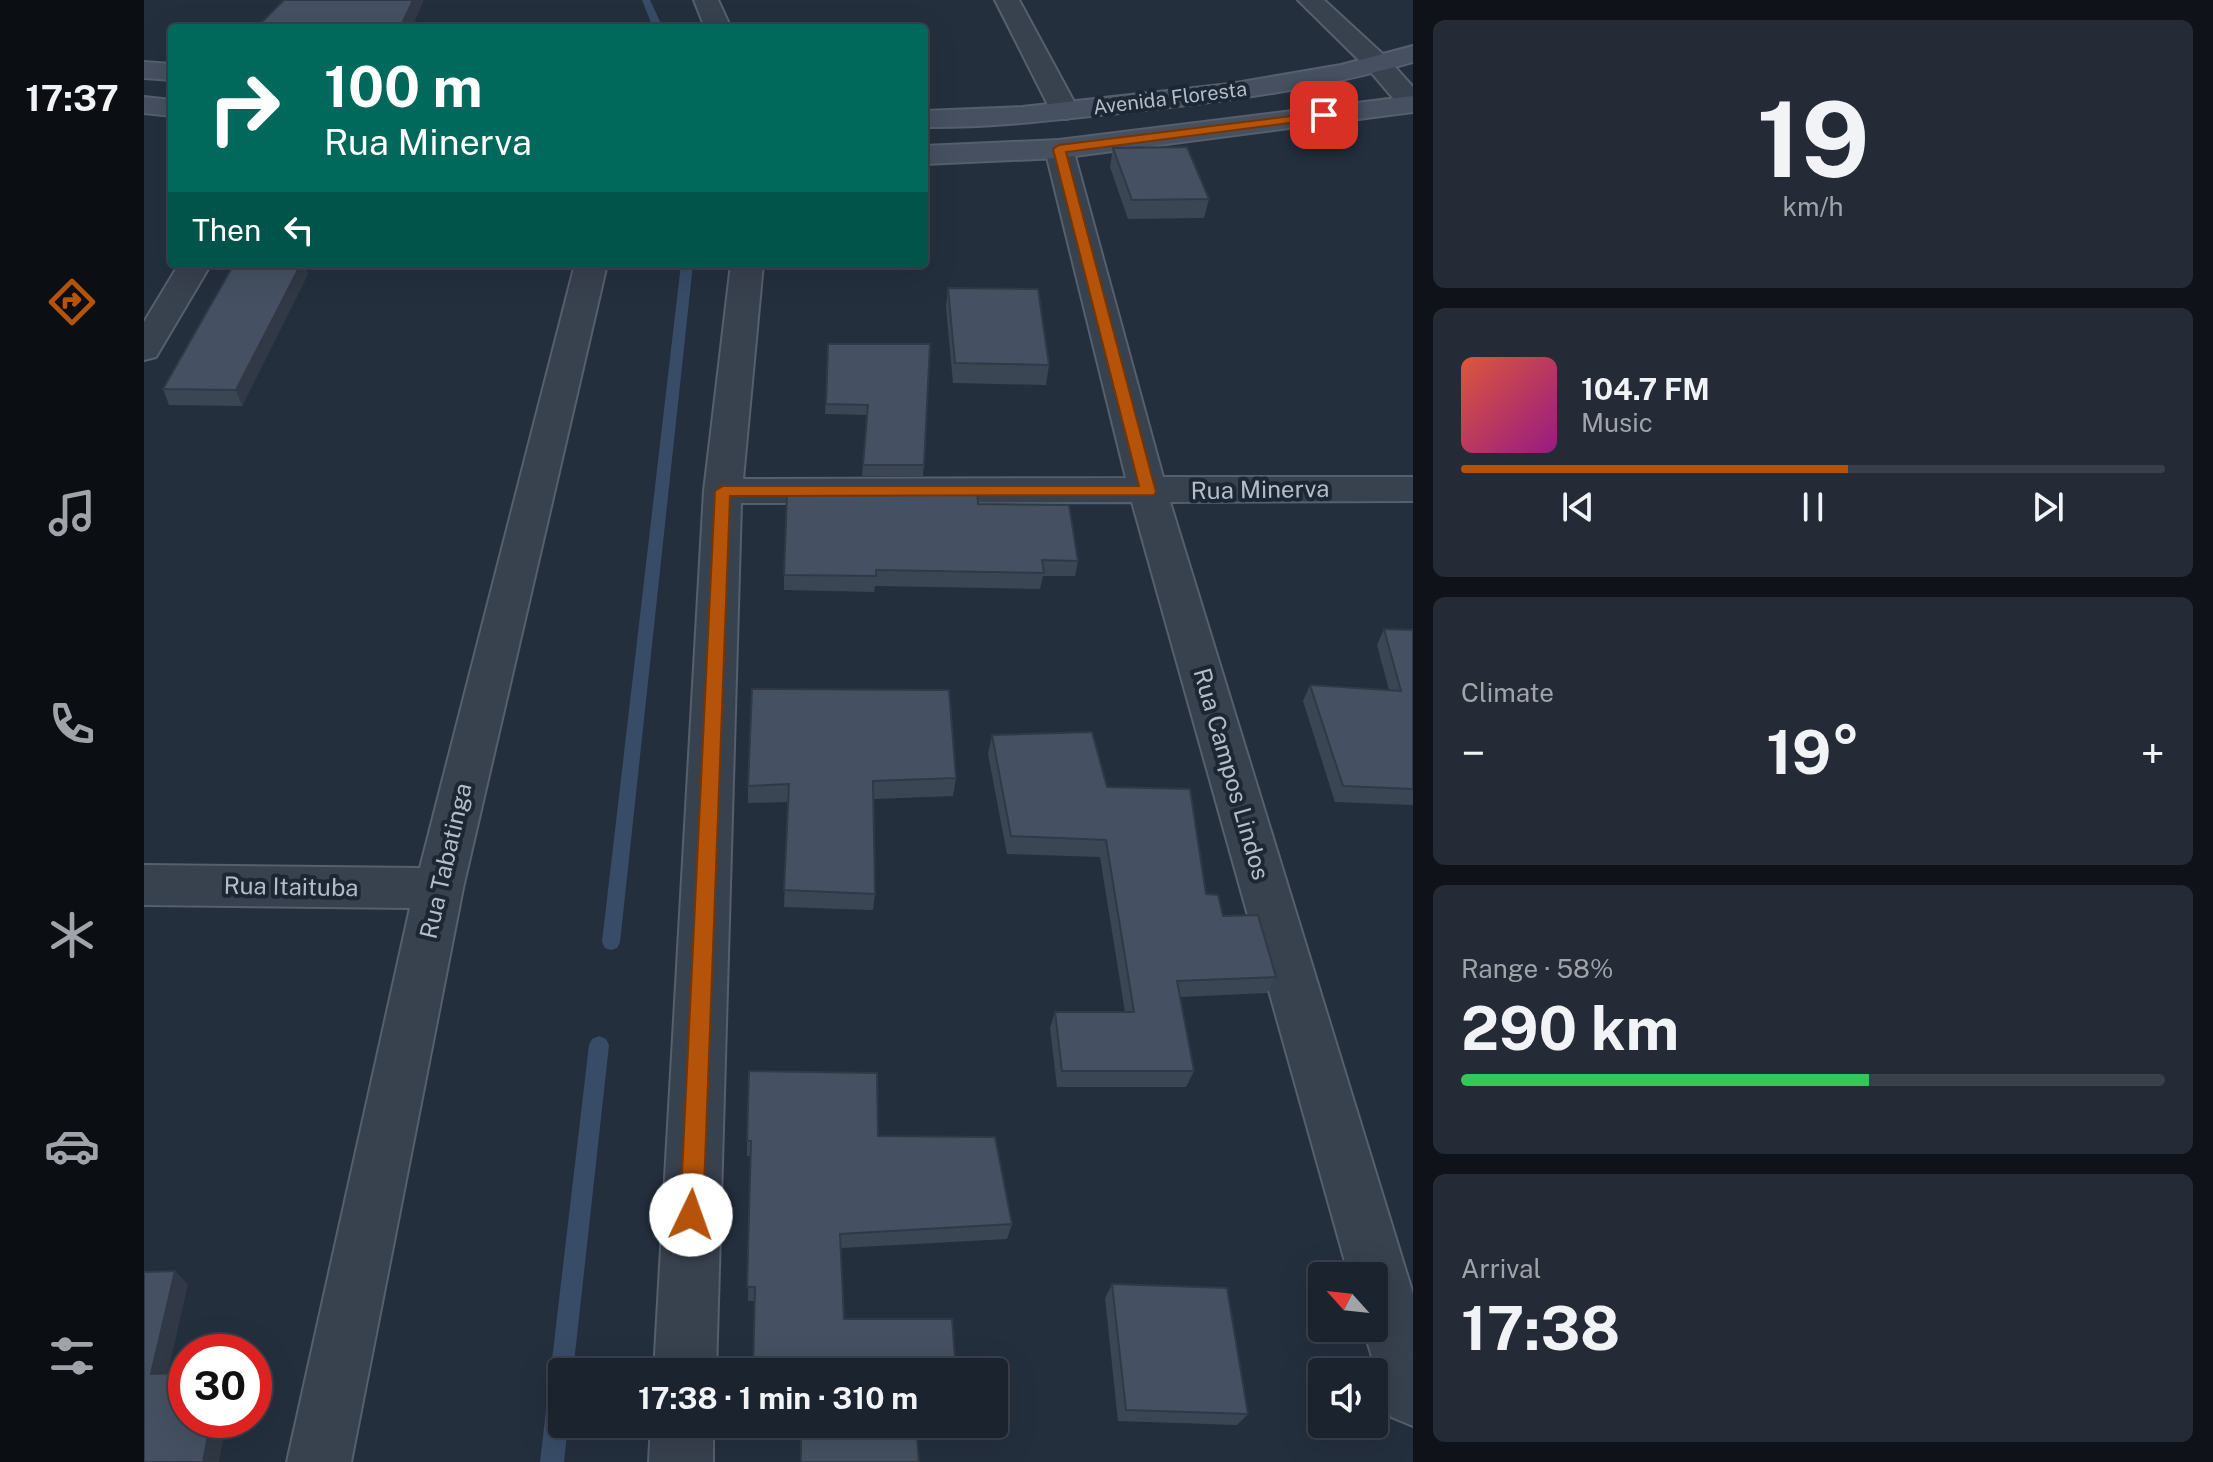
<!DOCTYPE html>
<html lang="en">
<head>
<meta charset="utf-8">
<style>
  body { margin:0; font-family:"Public Sans",sans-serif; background:#242b36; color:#f1f3f6; height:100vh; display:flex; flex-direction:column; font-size:30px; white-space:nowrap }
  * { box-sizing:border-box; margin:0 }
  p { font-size:26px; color:#a0a4aa }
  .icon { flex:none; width:44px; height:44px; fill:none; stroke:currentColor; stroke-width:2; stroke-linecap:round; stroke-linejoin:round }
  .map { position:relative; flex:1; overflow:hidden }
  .details { display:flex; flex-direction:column; gap:20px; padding:20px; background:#0f1319; width:800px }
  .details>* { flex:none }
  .banner { position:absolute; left:24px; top:24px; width:760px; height:244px; border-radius:8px; box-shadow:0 8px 32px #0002,0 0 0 2px #39404a; background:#00695c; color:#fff; overflow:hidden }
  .needle { width:52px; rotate:297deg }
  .buttons { position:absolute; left:1164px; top:1262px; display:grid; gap:16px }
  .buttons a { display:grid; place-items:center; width:80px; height:80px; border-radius:8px; background:#1b232e; box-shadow:0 8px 32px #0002,0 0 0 2px #39404a; font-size:40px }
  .speed { position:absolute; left:24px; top:1334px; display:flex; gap:16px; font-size:40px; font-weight:700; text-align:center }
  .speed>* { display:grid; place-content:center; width:104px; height:104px; border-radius:50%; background:#1b232e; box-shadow:0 8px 32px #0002,0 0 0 2px #39404a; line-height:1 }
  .speed .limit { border:12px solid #d22; background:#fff; color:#111 }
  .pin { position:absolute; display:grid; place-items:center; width:68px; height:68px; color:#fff; margin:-34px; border-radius:16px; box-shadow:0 4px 12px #0006 }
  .me { position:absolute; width:88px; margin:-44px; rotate:3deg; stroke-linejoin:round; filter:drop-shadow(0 0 6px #0008) }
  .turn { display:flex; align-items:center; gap:28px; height:168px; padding:0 24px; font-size:36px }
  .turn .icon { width:104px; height:104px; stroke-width:2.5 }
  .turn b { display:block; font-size:56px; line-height:68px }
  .then { display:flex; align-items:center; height:76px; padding:0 24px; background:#0003; gap:16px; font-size:30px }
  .big { font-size:60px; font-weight:700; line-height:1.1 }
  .details .tile { flex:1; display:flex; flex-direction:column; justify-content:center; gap:12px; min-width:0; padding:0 28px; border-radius:12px; background:#242b36 }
  .details .dial { align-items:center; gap:0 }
  .dial b { font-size:104px; line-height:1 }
  .song { display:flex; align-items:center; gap:24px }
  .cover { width:96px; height:96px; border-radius:12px; background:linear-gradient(135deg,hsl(10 70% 55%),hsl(310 70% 35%)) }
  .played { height:8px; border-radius:4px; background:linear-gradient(90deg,#b45309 55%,#39404a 55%) }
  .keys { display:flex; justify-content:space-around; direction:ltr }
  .heat { display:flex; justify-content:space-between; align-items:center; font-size:44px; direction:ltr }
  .charge { height:12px; border-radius:6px; background:linear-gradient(90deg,#34c759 58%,#39404a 0) }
  .trip { position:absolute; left:404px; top:1358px; width:460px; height:80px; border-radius:8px; background:#1b232e; box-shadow:0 8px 32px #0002,0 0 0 2px #39404a; font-weight:700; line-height:80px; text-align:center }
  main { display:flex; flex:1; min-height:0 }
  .menu { display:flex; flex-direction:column; width:144px; justify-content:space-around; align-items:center; background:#0b0e12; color:#a0a4aa }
  .menu .icon { width:56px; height:56px }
  .menu .active { color:#b45309 }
  .menu b { font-size:36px; color:#f1f3f6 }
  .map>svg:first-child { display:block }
</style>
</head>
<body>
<main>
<nav class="menu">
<b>17:37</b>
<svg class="icon active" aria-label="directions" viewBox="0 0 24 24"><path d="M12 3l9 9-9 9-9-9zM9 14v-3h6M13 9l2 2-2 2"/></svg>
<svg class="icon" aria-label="music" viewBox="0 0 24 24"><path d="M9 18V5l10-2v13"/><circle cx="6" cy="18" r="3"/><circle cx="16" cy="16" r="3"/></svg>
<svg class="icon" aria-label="phone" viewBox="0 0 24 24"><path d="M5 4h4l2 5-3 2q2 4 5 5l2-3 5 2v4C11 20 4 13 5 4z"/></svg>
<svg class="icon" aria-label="climate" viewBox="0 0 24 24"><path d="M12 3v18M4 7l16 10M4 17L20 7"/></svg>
<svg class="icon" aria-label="car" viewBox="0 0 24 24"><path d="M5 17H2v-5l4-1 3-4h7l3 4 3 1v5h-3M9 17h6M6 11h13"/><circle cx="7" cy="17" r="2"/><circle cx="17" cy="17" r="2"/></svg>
<svg class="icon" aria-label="filters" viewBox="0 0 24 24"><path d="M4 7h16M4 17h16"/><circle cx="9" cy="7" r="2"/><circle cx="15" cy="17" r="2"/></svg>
</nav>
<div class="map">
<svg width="1269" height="1462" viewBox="0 0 1269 1462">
  <rect width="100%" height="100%" fill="#242f3e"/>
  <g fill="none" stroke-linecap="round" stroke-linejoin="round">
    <path fill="#394c67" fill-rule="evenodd" d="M498 0H506L519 28H509Z
      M537 264H549L476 942 473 948 467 950 461 948 458 942Z
      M455 1036 462 1039 465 1045 429 1372H418V1424H424L420 1462H396L445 1045 448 1039Z"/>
    <g stroke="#565f6c" stroke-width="4">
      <path id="street" d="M550 0H574L587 28H561Z
        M851 0H875L935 111 931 117 921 119 911 117 907 111Z
        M1154 0H1180L1244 59 1269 87V112L1259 110 1226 71Z
        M915 140 925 143 929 149 1019 477H1269V501L1026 502 1269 1294V1426L1247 1417 1219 1328H1230V1276H1205L988 502 597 503 572 1372H510L560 491 587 264H619L599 479 982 478 901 149 905 143Z
        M35 264H67L12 357 0 360V322Z
        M431 264H463L319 888 207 1462H143L266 908 0 905V865L276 868Z
        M507 1424H569V1462H505Z"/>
    </g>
    <g stroke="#565f6c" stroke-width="4">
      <path id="secondary" d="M1269 46V62C1173 90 1074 102 975 113 910 120 845 128 780 127V111L878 107 1086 84 1197 65Z
        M0 62 28 64V80L0 78Z
        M1269 96V112L915 158 780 164V146L915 140Z
        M0 97 28 100V116L0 113Z"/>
    </g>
    <use href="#street" fill="#38414e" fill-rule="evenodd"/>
    <use href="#secondary" fill="#465061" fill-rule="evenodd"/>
  </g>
  <path fill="#3b4654" d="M969 148 1065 199 1060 218 984 219 966 167Z
    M164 274 98 406 25 405 19 389Z
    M804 288 905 365 902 385 809 383 802 307Z
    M684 344 780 465 779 476H718L723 415 681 414Z
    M834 504 934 561 931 576H899L896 589 731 586 730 592 640 590V575Z
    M1240 629 1269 630V805L1191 802 1159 701 1166 685 1245 690 1233 645Z
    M848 735 963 787 1062 894 1079 916 1132 977 1123 993 1036 997 1050 1071 1042 1087H913L906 1028 911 1012H981L956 857 863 854 844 754Z
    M812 778 809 796 730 799 731 894 729 910 640 907 644 802 604 803V786Z
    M734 1136 868 1224 863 1239 697 1248 700 1319 812 1372 610 1301H604L607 1156H603V1141Z
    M968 1284 1104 1414 1093 1425 974 1421 961 1298Z"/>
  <path fill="#303945" d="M269 0H280L268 28H256Z
    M157 264H161L164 274 98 406 92 390Z
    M31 1271 44 1284 21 1386 7 1374Z
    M67 1420H83L75 1462H59Z"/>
  <path fill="#455162" stroke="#303945" stroke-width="2" d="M140 0H269L256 28H112Z
    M1043 147 1065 199 988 200 969 148Z
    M90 264H157L92 390 19 389Z
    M804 288 894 289 905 365 811 363Z
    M684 344H786L780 465H719L724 405 682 404Z
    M833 490 834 504 925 505 934 561 898 560 900 573 732 570V576L640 575 643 493Z
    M1240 629 1269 630V789L1199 786 1166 685 1257 691Z
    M608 689 805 690 812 778 729 781 731 894 640 890 645 784 604 786Z
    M948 732 963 787 1046 789 1062 894 1074 895 1079 916 1114 915 1132 977 1033 981 1050 1071H918L911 1012H990L962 840 867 836 848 735Z
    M605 1071 733 1073 734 1136 851 1137 868 1224 696 1234 700 1319H808L812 1372H609L611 1287H603L607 1141H603Z
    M31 1271 7 1374 42 1373V1420H67L59 1462H0V1272Z
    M968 1284 1083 1288 1104 1414 982 1410Z
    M657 1424H772L775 1462H657Z"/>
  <path fill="#b45309" stroke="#753606" stroke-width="2" d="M1180 112 1184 113V118L922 152 1012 492 1010 495 586 496 559 1215 556 1223 547 1226 539 1223 536 1215 571 491 579 486H995L909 149 915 145Z"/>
  <g text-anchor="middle" stroke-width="8" stroke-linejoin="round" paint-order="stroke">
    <g font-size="20" fill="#b4bcc9" stroke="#1d2633">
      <text transform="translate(1026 98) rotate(-7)" y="7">Avenida Floresta</text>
    </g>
    <g font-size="24" fill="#b4bcc9" stroke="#1d2633">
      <text transform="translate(1116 490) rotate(-1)" y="8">Rua Minerva</text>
      <text transform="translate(1087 774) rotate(74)" y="8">Rua Campos Lindos</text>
      <text transform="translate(302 861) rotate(-77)" y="8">Rua Tabatinga</text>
      <text transform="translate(147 887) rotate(1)" y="8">Rua Itaituba</text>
    </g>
  </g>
</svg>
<div class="buttons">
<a><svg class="needle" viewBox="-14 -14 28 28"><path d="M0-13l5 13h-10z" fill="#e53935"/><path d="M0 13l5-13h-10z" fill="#a0a4aa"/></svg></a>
<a><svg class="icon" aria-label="sound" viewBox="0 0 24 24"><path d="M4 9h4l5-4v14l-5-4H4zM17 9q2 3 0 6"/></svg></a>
</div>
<div class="speed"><div class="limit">30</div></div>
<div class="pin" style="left:1180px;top:115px;background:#d93025"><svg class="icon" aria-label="arrive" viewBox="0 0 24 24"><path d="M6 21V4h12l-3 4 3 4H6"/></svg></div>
<svg class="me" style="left:547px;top:1215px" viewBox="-20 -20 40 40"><circle r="19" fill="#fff"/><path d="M0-13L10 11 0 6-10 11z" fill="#b45309"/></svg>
<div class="trip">17:38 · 1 min · 310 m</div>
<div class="banner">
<div class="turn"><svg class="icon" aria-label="right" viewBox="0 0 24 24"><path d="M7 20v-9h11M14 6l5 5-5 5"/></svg><div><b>100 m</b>Rua Minerva</div></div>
<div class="then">Then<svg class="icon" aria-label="left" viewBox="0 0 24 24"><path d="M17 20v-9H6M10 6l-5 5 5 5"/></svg></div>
</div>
</div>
<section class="details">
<div class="tile dial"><b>19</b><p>km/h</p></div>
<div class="tile">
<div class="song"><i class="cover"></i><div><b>104.7 FM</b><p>Music</p></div></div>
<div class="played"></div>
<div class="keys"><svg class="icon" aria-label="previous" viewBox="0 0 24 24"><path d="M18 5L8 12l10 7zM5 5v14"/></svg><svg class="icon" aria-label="pause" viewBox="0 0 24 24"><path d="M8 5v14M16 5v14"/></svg><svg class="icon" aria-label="next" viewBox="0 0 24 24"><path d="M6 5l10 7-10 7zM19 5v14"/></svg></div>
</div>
<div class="tile"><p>Climate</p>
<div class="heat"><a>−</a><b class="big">19°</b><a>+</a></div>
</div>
<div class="tile"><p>Range · 58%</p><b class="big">290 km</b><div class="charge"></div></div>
<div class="tile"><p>Arrival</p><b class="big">17:38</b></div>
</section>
</main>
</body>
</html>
